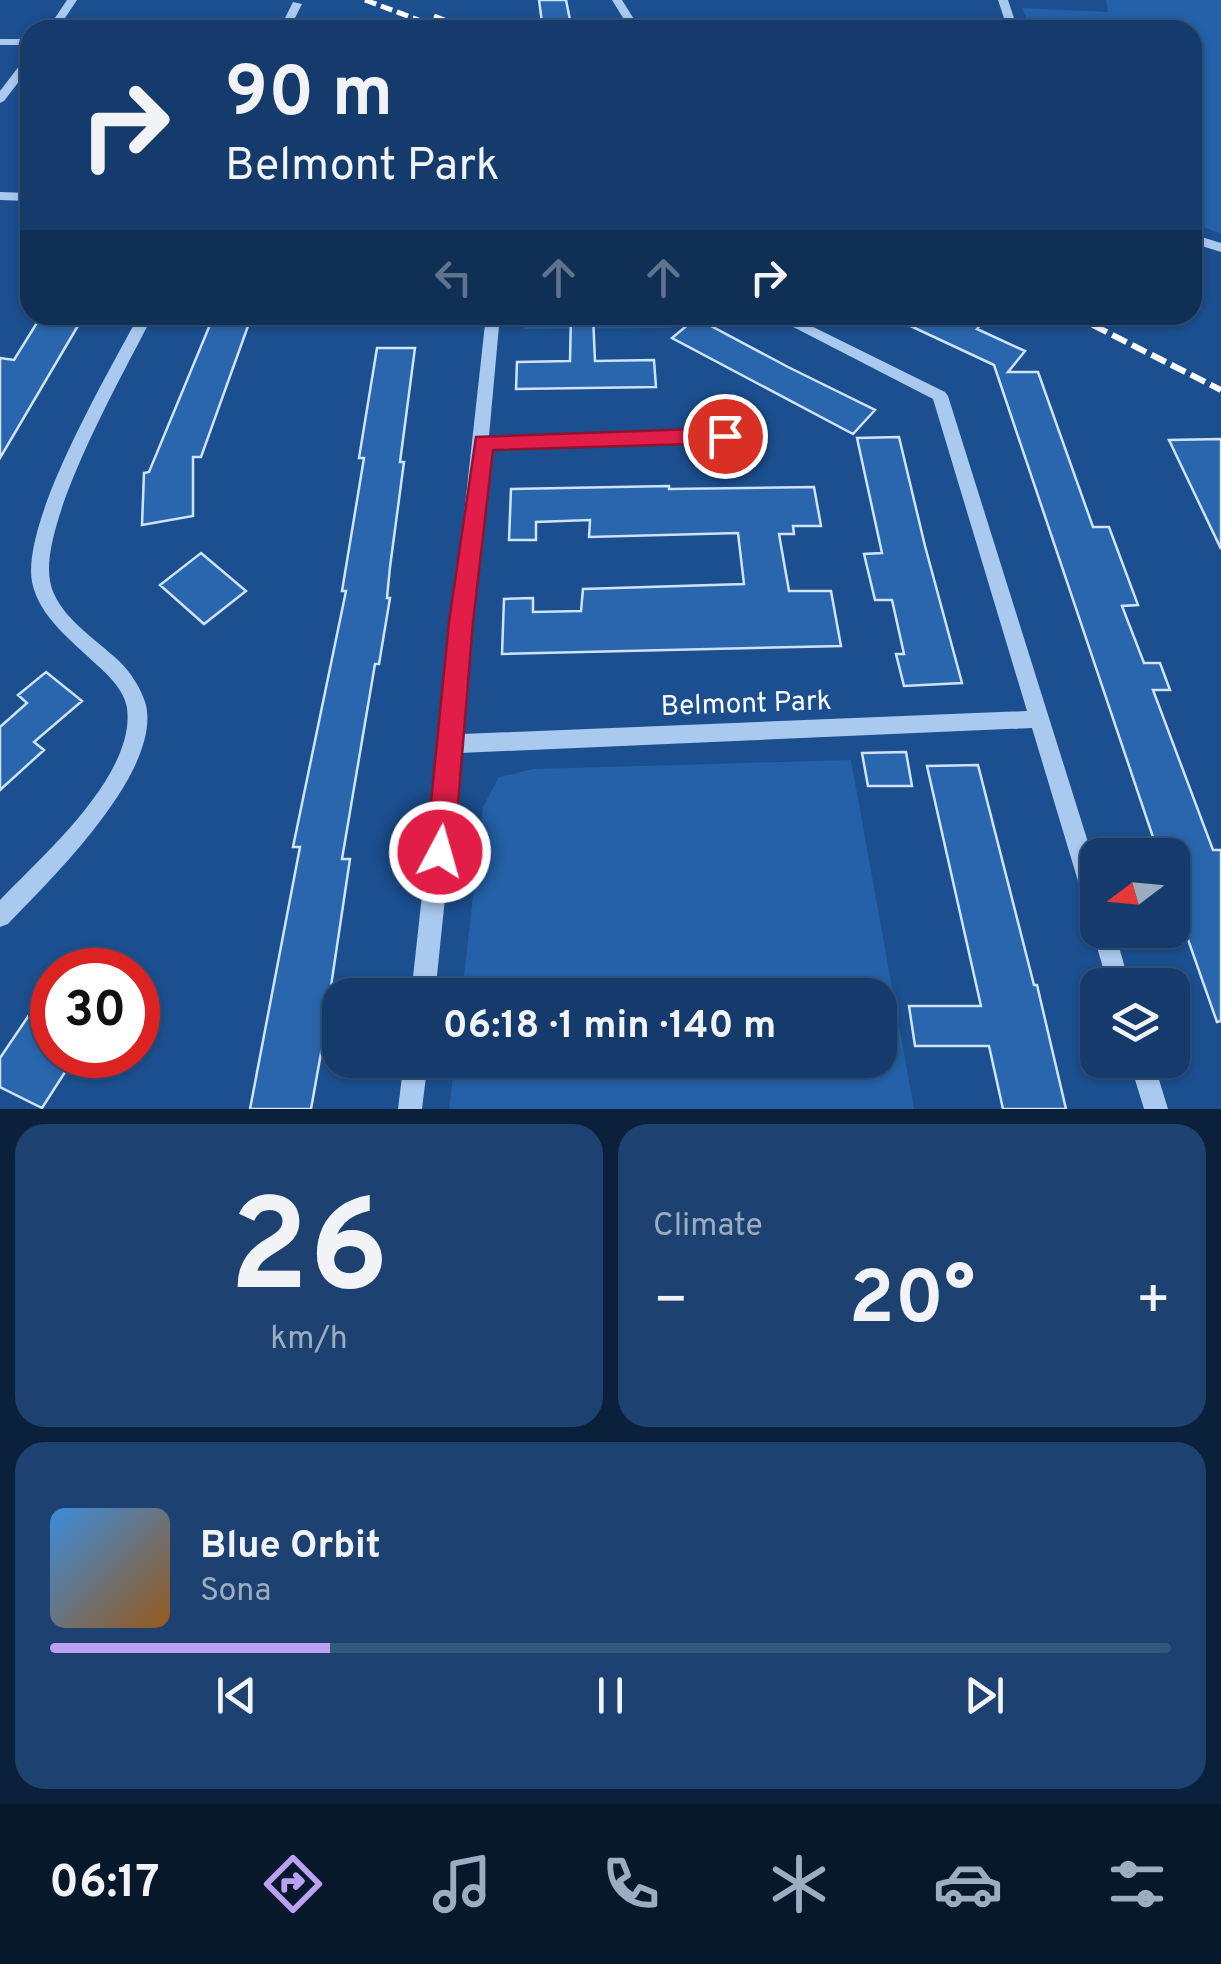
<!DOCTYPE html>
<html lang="en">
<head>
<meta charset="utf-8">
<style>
  body { margin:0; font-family:Overpass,sans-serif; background:#1d4271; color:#f1f3f6; height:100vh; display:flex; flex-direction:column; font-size:38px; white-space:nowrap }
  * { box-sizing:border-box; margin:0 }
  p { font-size:32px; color:#9dadc1 }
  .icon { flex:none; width:55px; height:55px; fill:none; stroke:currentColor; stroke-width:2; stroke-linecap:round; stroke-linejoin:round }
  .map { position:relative; height:1109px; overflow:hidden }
  .side { display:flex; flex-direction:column; gap:15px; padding:15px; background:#0b203b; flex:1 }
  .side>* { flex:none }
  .top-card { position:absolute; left:20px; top:20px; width:1182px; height:305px; border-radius:30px; box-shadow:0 2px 8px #0004,0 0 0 2px #33557e; background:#143b6b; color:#f1f3f6; overflow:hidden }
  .needle { width:65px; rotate:254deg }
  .fabs { position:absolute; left:1080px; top:838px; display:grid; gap:20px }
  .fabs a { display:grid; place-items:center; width:110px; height:110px; border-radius:20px; background:#143b6b; box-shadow:0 2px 8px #0004,0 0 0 2px #33557e; font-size:50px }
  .speed { position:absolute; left:30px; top:948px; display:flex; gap:20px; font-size:50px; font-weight:700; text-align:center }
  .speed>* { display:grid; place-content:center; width:130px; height:130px; border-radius:50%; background:#143b6b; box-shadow:0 2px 8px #0004,0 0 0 2px #33557e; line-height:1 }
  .speed .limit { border:15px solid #d22; background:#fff; color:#111 }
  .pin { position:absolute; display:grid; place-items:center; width:85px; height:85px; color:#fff; margin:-42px; border:5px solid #fff; border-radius:50%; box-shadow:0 2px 10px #0007 }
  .me { position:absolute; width:110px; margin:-55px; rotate:6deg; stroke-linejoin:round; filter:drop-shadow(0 0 8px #0008) }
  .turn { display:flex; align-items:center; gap:35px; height:210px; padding:0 40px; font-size:45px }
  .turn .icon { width:130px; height:130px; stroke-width:2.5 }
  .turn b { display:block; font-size:70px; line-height:85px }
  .lanes { display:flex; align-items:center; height:95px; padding:0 40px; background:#0003; justify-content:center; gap:50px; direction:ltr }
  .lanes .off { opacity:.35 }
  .big { font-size:75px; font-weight:700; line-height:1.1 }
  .side .card { flex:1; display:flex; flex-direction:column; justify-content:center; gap:15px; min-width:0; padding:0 35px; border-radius:30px; background:#1d4271 }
  .side .dial { align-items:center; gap:0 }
  .dial b { font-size:130px; line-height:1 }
  .song { display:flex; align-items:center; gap:30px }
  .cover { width:120px; height:120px; border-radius:15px; background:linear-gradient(135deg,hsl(210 70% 55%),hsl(30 70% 35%)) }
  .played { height:10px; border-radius:5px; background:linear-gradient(90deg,#bca0f2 25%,#33557e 25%) }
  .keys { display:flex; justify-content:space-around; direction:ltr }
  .heat { display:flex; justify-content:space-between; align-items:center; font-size:55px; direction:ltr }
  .side .tiles { flex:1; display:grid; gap:15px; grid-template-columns:1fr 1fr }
  .card:last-child { grid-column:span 2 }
  .trip { position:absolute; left:322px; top:978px; width:575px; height:100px; border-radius:30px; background:#143b6b; box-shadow:0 2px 8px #0004,0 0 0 2px #33557e; font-weight:700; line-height:100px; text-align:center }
  .menu { display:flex; height:160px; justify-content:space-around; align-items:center; background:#08182b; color:#9dadc1 }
  .menu .icon { width:70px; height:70px }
  .menu .active { color:#bca0f2 }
  .menu b { font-size:45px; color:#f1f3f6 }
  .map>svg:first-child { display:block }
</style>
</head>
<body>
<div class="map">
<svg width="1221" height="1109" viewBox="0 0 1221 1109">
  <rect width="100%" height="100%" fill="#1b4f8f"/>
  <path fill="#2461a8" d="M1106 0H1221V234L1193 223 1192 30H1031L1022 8 1108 12Z
    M524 315H688L671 328 524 329Z
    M851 760 914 1109H449L455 1060H880V995H462L483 807 499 777 533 769Z"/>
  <path fill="#2a66ad" stroke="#cfe3fa" stroke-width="2.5" d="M539 0H566L572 30H543Z
    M214 315H252L201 457H193V516L142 525 144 473 149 472Z
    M571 315H593L595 361 654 360 656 387 516 389 517 362 570 361Z
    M887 315H989L977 329 1025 351 1008 372H1038L1093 527H1109L1138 605 1122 606 1144 663H1160L1170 690H1153L1213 850H1221V1021L1217 1022 1172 894V855H1159L994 365Z
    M696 318 788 367 875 410 853 434 672 338Z
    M38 321 79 324 0 458V358L14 360Z
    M377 348H415L400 462H404L390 567 387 598H390L379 664H375L342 859H350L321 1053 311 1109H250L300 847H293L346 591H342L364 458H359Z
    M899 437 925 546 962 683 904 686 896 654H904L892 600H875L864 554 882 553 857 438Z
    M1221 439V549L1169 440Z
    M669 486V489L814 487 821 526H793L794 534H779L789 591H831L841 646 502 654 504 599 533 598V612L581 611 583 589 744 584 738 533 589 537 590 520 536 522V540H509L511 489Z
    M201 553 246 591 204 624 160 585Z
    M46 672 82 701 34 742 44 750 0 790V727L27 703 18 695Z
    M906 752 912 786H868L862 753Z
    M978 765 1034 985H1037L1066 1109H1003L989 1046H915L909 1006H981L927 766Z
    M52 981V1055H76L42 1108 0 1087V1058Z"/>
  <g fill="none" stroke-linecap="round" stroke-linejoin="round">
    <path fill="#a9c9ee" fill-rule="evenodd" d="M67 0H77L57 30H47Z
      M612 0H622L637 24 636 26H628Z
      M998 0H1008L1018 30H1008Z
      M293 2 302 4 289 30H279Z
      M0 39H30V45H0Z
      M30 56V67L4 101 0 103V91L26 57Z
      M0 192 30 193V201L0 200Z
      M1192 234 1221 243V252L1192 243Z
      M139 315H153C124 373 39 521 50 581 56 615 96 639 119 661 130 671 142 690 146 705 161 773 51 879 8 924L0 927V900C42 856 136 775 127 708 124 690 109 676 97 665 73 642 39 617 32 582 21 521 109 372 139 315Z
      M486 315H500L489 436 725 430 733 436 725 442 488 448 462 734 1027 711 933 399 770 315H789L945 392 948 396 1098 874V930H1114L1130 985H1108L1092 930 1097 921 1090 919 1087 911 1032 728 460 753 435 995H411Z
      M404 1060H428L422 1109H398Z
      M1129 1060H1153L1168 1109H1144Z"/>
    <path stroke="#fff" stroke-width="5" stroke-dasharray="12 5" stroke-linecap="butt" d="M365 0 445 30
      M434 16 470 30"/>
    <path stroke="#fff" stroke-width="6" stroke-dasharray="16 6" stroke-linecap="butt" d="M1073 315 1221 390"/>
  </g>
  <path fill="#e11d48" stroke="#92132f" stroke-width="2.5" d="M725 428 736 436 725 443 493 450 473 622 454 852 450 861 440 865 430 861 426 852 449 622 476 437Z"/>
  <g text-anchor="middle" stroke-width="10" stroke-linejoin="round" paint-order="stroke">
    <g font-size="28" fill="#fff" stroke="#1b4f8f">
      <text transform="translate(746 702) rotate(-2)" y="10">Belmont Park</text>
    </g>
  </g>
</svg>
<div class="fabs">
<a><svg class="needle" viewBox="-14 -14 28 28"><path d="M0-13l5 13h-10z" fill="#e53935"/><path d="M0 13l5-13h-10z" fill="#9dadc1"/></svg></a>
<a><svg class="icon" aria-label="layers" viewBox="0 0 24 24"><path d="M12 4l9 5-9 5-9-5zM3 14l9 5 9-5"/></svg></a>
</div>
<div class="speed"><div class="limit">30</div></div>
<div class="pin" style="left:725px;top:436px;background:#d93025"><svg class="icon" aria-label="arrive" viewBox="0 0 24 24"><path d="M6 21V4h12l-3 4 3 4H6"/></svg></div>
<svg class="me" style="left:440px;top:852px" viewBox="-20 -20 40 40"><circle r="17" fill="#e11d48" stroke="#fff" stroke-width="3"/><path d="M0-11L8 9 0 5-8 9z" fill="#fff"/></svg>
<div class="trip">06:18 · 1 min · 140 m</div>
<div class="top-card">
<div class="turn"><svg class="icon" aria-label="right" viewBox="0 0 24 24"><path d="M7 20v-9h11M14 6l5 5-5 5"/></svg><div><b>90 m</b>Belmont Park</div></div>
<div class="lanes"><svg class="icon off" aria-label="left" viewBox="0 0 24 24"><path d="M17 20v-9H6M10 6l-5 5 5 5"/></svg><svg class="icon off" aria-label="ahead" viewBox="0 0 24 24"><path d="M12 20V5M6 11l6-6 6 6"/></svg><svg class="icon off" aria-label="ahead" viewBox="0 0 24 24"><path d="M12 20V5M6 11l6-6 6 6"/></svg><svg class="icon" aria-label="right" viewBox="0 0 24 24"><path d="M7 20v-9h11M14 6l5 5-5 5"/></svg></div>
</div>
</div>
<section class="side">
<div class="tiles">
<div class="card dial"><b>26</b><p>km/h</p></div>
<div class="card"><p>Climate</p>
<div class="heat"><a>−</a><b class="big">20°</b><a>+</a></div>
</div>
<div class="card">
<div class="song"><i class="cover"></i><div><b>Blue Orbit</b><p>Sona</p></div></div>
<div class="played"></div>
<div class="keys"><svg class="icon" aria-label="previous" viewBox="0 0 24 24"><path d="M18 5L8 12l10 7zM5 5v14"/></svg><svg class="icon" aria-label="pause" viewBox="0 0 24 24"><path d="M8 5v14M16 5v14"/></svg><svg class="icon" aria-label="next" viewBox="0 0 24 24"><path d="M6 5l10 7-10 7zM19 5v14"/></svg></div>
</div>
</div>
</section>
<nav class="menu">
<b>06:17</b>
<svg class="icon active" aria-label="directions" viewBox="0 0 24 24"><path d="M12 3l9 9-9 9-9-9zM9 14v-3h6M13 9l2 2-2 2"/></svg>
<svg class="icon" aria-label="music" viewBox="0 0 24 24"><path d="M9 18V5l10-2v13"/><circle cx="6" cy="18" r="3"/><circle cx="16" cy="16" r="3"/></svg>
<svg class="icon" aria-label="phone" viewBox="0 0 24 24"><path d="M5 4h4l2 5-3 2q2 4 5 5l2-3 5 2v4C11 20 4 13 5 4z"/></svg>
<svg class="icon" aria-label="climate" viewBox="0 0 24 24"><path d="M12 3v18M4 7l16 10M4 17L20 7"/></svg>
<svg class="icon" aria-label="car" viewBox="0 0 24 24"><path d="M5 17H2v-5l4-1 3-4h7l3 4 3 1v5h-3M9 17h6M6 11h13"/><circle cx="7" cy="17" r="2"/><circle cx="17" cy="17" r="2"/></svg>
<svg class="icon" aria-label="filters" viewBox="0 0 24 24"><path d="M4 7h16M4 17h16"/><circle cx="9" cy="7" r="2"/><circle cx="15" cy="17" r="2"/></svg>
</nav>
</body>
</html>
